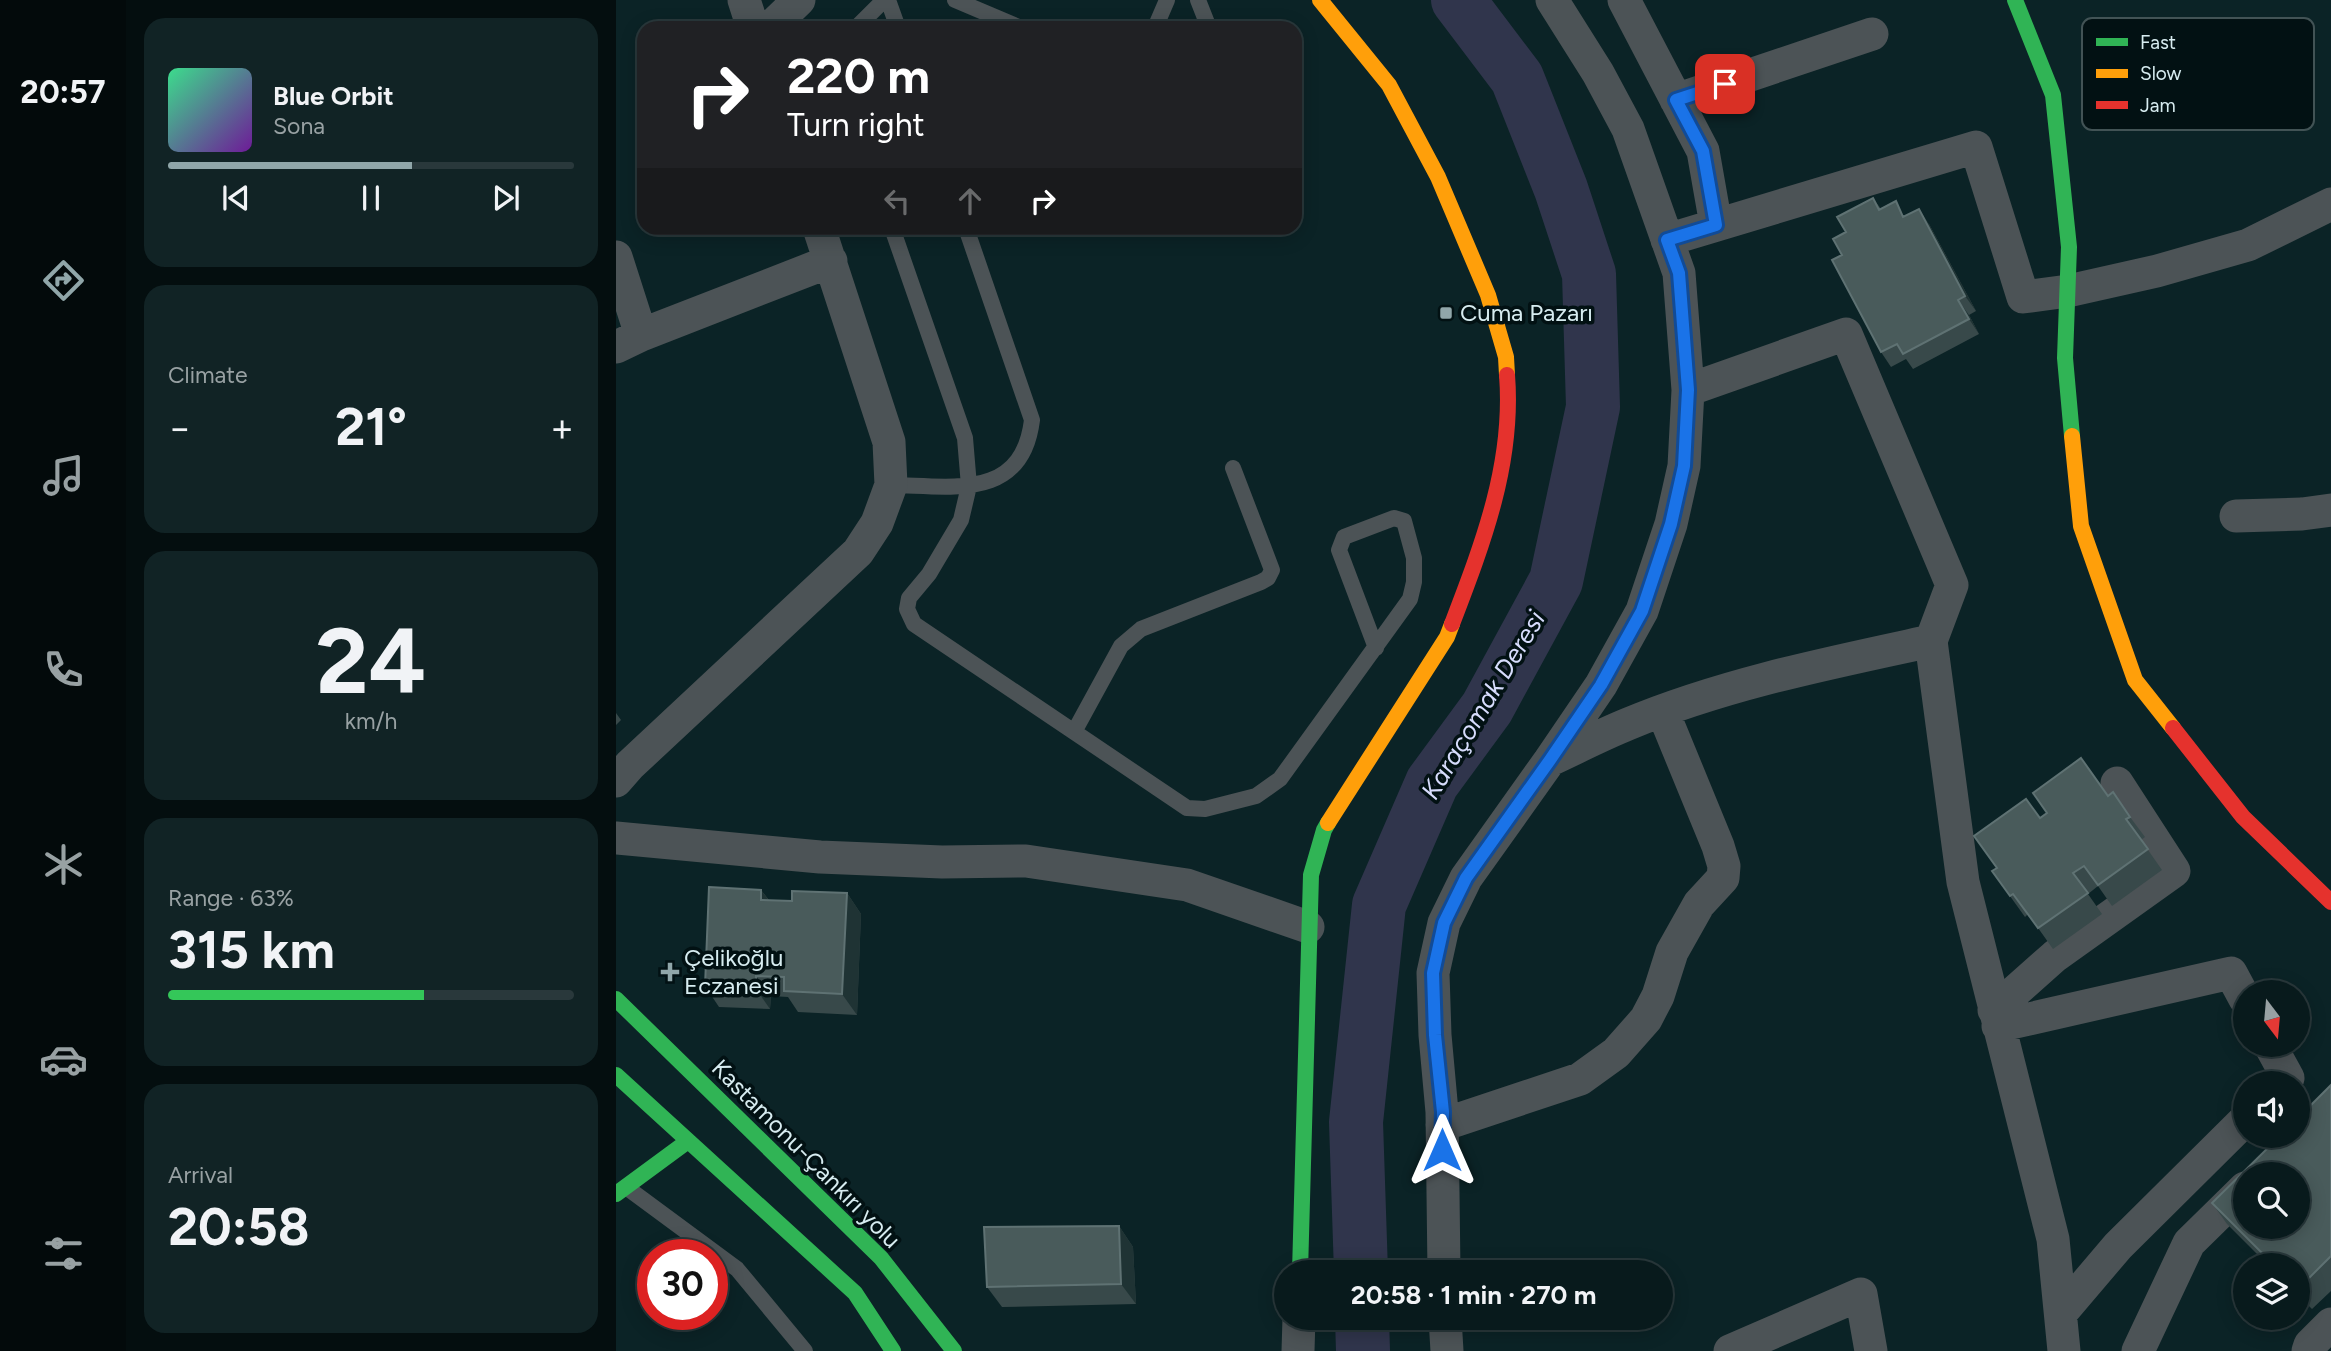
<!DOCTYPE html>
<html lang="en">
<head>
<meta charset="utf-8">
<style>
  body { margin:0; font-family:Figtree,sans-serif; background:#112325; color:#f1f3f6; height:100vh; display:flex; flex-direction:column; font-size:26px; white-space:nowrap }
  * { box-sizing:border-box; margin:0 }
  p { font-size:23px; color:#98a1a3 }
  .icon { flex:none; width:38px; height:38px; fill:none; stroke:currentColor; stroke-width:2; stroke-linecap:round; stroke-linejoin:round }
  .map { position:relative; flex:1; overflow:hidden }
  .panel { display:flex; flex-direction:column; gap:18px; padding:18px; background:#040e0f; width:490px }
  .panel>* { flex:none }
  .hud { position:absolute; left:21px; top:21px; width:665px; height:214px; border-radius:21px; box-shadow:0 4px 18px #0003,0 0 0 2px #29383b; background:#202124; color:#fff; overflow:hidden }
  .needle { width:46px; rotate:164deg }
  .buttons { position:absolute; left:1617px; top:980px; display:grid; gap:14px }
  .buttons a { display:grid; place-items:center; width:77px; height:77px; border-radius:50%; background:#081a1c; box-shadow:0 4px 18px #0003,0 0 0 2px #29383b; font-size:35px }
  .speed { position:absolute; left:21px; top:1239px; display:flex; gap:14px; font-size:35px; font-weight:700; text-align:center }
  .speed>* { display:grid; place-content:center; width:91px; height:91px; border-radius:50%; background:#081a1c; box-shadow:0 4px 18px #0003,0 0 0 2px #29383b; line-height:1 }
  .speed .limit { border:10px solid #d22; background:#fff; color:#111 }
  .pin { position:absolute; display:grid; place-items:center; width:60px; height:60px; color:#fff; margin:-30px; border-radius:14px; box-shadow:0 4px 10px #0006 }
  .me { position:absolute; width:77px; margin:-38px; rotate:0deg; stroke-linejoin:round; filter:drop-shadow(0 0 5px #0008) }
  .turn { display:flex; align-items:center; gap:24px; height:147px; padding:0 35px; font-size:32px }
  .turn .icon { width:91px; height:91px; stroke-width:2.5 }
  .turn b { display:block; font-size:49px; line-height:60px }
  .lanes { display:flex; align-items:center; height:66px; padding:0 35px; background:#0003; justify-content:center; gap:35px; direction:ltr }
  .lanes .off { opacity:.35 }
  .big { font-size:52px; font-weight:700; line-height:1.1 }
  .panel .tile { flex:1; display:flex; flex-direction:column; justify-content:center; gap:10px; min-width:0; padding:0 24px; border-radius:21px; background:#112325 }
  .panel .dial { align-items:center; gap:0 }
  .dial b { font-size:91px; line-height:1 }
  .song { display:flex; align-items:center; gap:21px }
  .cover { width:84px; height:84px; border-radius:10px; background:linear-gradient(135deg,hsl(150 70% 55%),hsl(280 70% 35%)) }
  .played { height:7px; border-radius:4px; background:linear-gradient(90deg,#90a6a9 60%,#29383b 60%) }
  .keys { display:flex; justify-content:space-around; direction:ltr }
  .heat { display:flex; justify-content:space-between; align-items:center; font-size:38px; direction:ltr }
  .charge { height:10px; border-radius:5px; background:linear-gradient(90deg,#34c759 63%,#29383b 0) }
  .trip { position:absolute; left:658px; top:1260px; width:399px; height:70px; border-radius:35px; background:#081a1c; box-shadow:0 4px 18px #0003,0 0 0 2px #29383b; font-weight:700; line-height:70px; text-align:center }
  main { display:flex; flex:1; min-height:0 }
  .menu { display:flex; flex-direction:column; width:126px; justify-content:space-around; align-items:center; background:#030a0b; color:#98a1a3 }
  .menu .icon { width:49px; height:49px }
  .menu .current { color:#90a6a9 }
  .menu b { font-size:32px; color:#f1f3f6 }
  .map>svg:first-child { display:block }
</style>
</head>
<body>
<main>
<nav class="menu">
<b>20:57</b>
<svg class="icon current" aria-label="directions" viewBox="0 0 24 24"><path d="M12 3l9 9-9 9-9-9zM9 14v-3h6M13 9l2 2-2 2"/></svg>
<svg class="icon" aria-label="music" viewBox="0 0 24 24"><path d="M9 18V5l10-2v13"/><circle cx="6" cy="18" r="3"/><circle cx="16" cy="16" r="3"/></svg>
<svg class="icon" aria-label="phone" viewBox="0 0 24 24"><path d="M5 4h4l2 5-3 2q2 4 5 5l2-3 5 2v4C11 20 4 13 5 4z"/></svg>
<svg class="icon" aria-label="climate" viewBox="0 0 24 24"><path d="M12 3v18M4 7l16 10M4 17L20 7"/></svg>
<svg class="icon" aria-label="car" viewBox="0 0 24 24"><path d="M5 17H2v-5l4-1 3-4h7l3 4 3 1v5h-3M9 17h6M6 11h13"/><circle cx="7" cy="17" r="2"/><circle cx="17" cy="17" r="2"/></svg>
<svg class="icon" aria-label="filters" viewBox="0 0 24 24"><path d="M4 7h16M4 17h16"/><circle cx="9" cy="7" r="2"/><circle cx="15" cy="17" r="2"/></svg>
</nav>
<section class="panel">
<div class="tile">
<div class="song"><i class="cover"></i><div><b>Blue Orbit</b><p>Sona</p></div></div>
<div class="played"></div>
<div class="keys"><svg class="icon" aria-label="previous" viewBox="0 0 24 24"><path d="M18 5L8 12l10 7zM5 5v14"/></svg><svg class="icon" aria-label="pause" viewBox="0 0 24 24"><path d="M8 5v14M16 5v14"/></svg><svg class="icon" aria-label="next" viewBox="0 0 24 24"><path d="M6 5l10 7-10 7zM19 5v14"/></svg></div>
</div>
<div class="tile"><p>Climate</p>
<div class="heat"><a>−</a><b class="big">21°</b><a>+</a></div>
</div>
<div class="tile dial"><b>24</b><p>km/h</p></div>
<div class="tile"><p>Range · 63%</p><b class="big">315 km</b><div class="charge"></div></div>
<div class="tile"><p>Arrival</p><b class="big">20:58</b></div>
</section>
<div class="map">
<svg width="1715" height="1351" viewBox="0 0 1715 1351">
  <rect width="100%" height="100%" fill="#0b2326"/>
  <g fill="none" stroke-linecap="round" stroke-linejoin="round">
    <path stroke="#30354c" stroke-width="54" d="M745 1272 740 1122 763 905 816 783 871 708 940 581 977 407 973 274 945 189 901 78 842 0
      M746 1318 747 1351"/>
    <path stroke="#4c5356" stroke-width="16" d="M272 0 282 28
      M339 0 405 28
      M582 0 593 28
      M240 28 268 0
      M539 28 551 0
      M276 228 349 438 353 486 345 520 313 574 293 598 291 609 298 624 571 808 589 809 640 796 664 779 794 599 798 582V558L788 521 778 518 728 537 723 550 760 648
      M275 485C336 486 406 501 416 420L350 228
      M458 732 505 646 525 629 645 582 652 578 656 570 617 468
      M10 1187 121 1269 189 1351"/>
    <path stroke="#4c5356" stroke-width="33" d="M128 0 137 28
      M1008 0 1087 151 1100 225
      M154 28 183 0
      M1060 100 1256 34
      M1051 240 1360 147 1407 297 1452 291 1541 271 1632 245 1715 204
      M0 257 25 335 0 347
      M25 335 215 261
      M1072 390 1230 334 1336 585 1315 641 1347 882 1437 1239 1448 1351
      M1620 516 1686 514 1715 510
      M934 760C960 748 985 735 1012 724 1108 684 1213 663 1315 641
      M0 781 14 765 242 552 261 523 275 485 273 442 203 228
      M0 838 204 857 326 862 410 861 571 885 692 927
      M1378 1010 1439 956 1558 871 1501 783
      M1382 1026 1615 973 1629 999
      M1654 1045 1672 1078 1666 1083
      M826 1125 964 1079 1000 1053 1030 1019 1042 996 1056 952 1083 904 1107 878 1108 866 1102 846 1047 712
      M828 1272 826 1112 819 1035 817 973 828 923 850 878 934 760 985 685 1026 611 1055 524 1068 466 1072 390 1063 273 1012 129 982 73 936 0
      M1445 1313 1502 1246 1629 1120
      M829 1318 831 1351
      M682 1351 683 1318
      M1114 1351 1245 1294 1255 1351
      M1522 1351 1573 1243 1629 1188
      M1692 1351 1694 1345 1715 1324"/>
    <path stroke="#30b455" stroke-width="16" d="M1399 0 1437 95 1453 247 1449 358 1456 436
      M0 999 265 1258 338 1351
      M0 1075 239 1293 277 1351
      M0 1194 72 1141
      M684 1272 695 875 708 830 712 823"/>
    <path stroke="#ff9f0a" stroke-width="16" d="M704 0 773 85 822 177 872 295 890 357 891 375
      M1456 436 1465 526 1519 680 1557 728
      M712 823 831 637 836 624"/>
    <path stroke="#e5322d" stroke-width="16" d="M836 624C867 543 898 463 891 375
      M1557 728 1627 817 1715 902"/>
  </g>
  <path fill="#38494a" d="M1257 198 1265 209 1313 224 1360 311 1353 315 1363 334 1297 369 1290 359 1275 367 1265 352 1226 255Z
    M0 713 5 720 0 725Z
    M1492 796 1514 817 1529 837 1525 840 1546 870 1496 906 1482 886 1472 894 1486 914 1437 949 1412 914 1409 917 1376 871 1381 868 1424 818Z
    M145 890 153 900 176 901 231 893 245 914 241 1015 182 1012 172 997 155 996 154 1009 103 1007 89 986Z
    M1715 1085V1291L1696 1309 1682 1295V1265H1652L1611 1224 1596 1203Z
    M503 1226 517 1247 520 1304 386 1307 371 1287Z"/>
  <path fill="#1f3334" d="M1303 209 1313 224 1360 311 1349 296Z
    M1342 300 1353 315 1363 334 1353 319Z
    M145 890 160 910 145 900Z
    M231 893 245 914 241 1015 226 994Z
    M140 976 155 996 154 1009 140 989Z
    M503 1226 517 1247 520 1304 505 1284Z"/>
  <path fill="#495b5b" stroke="#5f7273" stroke-width="2" fill-rule="evenodd" d="M1257 198 1263 210 1280 201 1287 217 1303 209 1349 296 1342 300 1353 319 1287 354 1281 344 1265 352 1216 260 1226 255 1217 239 1230 232 1221 217Z
    M1465 758 1492 796 1497 792 1514 817 1510 819 1532 849 1482 885 1468 866 1457 873 1472 893 1422 928 1397 894 1394 896 1376 871 1381 868 1358 836 1410 799 1424 818 1431 813 1417 793Z
    M93 887 145 890V900L176 901V891L231 893 226 994 168 991V977L140 976V989L89 986Z
    M1715 1085V1256L1682 1289V1265H1658L1596 1203 1664 1136H1682V1118ZM1629 1174H1682V1227H1629Z
    M503 1226 505 1284 371 1287 368 1227Z"/>
  <g fill="none" stroke-linecap="round" stroke-linejoin="round">
    <g stroke="#114b97" stroke-width="18">
      <path id="route" d="M826 1150 827 1112 819 1035 817 973 828 923 850 878 934 760 985 685 1026 611 1055 524 1068 466 1072 390 1063 273 1051 240 1100 225 1087 151 1060 100 1109 84"/>
    </g>
    <use href="#route" stroke="#1a73e8" stroke-width="12"/>
  </g>
  <g fill="#90a6a9" stroke="#021113" stroke-width="2.5">
    <rect x="823" y="306" width="14" height="14" rx="3.5"/>
    <path d="M50.5 961.5h7v7h7v7h-7v7h-7v-7h-7v-7h7z"/>
  </g>
  <g text-anchor="middle" stroke-width="7" stroke-linejoin="round" paint-order="stroke">
    <g font-size="24" fill="#d7ecf0" stroke="#021113" text-anchor="start">
      <text x="844" y="321">Cuma Pazarı</text>
      <text x="68" y="966">Çelikoğlu<tspan x="68" dy="28">Eczanesi</tspan></text>
    </g>
    <g font-size="24" fill="#d7ecf0" stroke="#021113">
      <text transform="translate(190 1154) rotate(45)" y="8">Kastamonu-Çankırı yolu</text>
    </g>
    <g font-size="26" font-style="italic" fill="#d7dcfc" stroke="#021113">
      <text transform="translate(867 705) rotate(-59)" y="9">Karaçomak Deresi</text>
    </g>
  </g>
  <rect x="1466" y="18" width="232" height="112" rx="10" fill="#021113" stroke="#425355" stroke-width="2"/>
  <rect x="1480" y="38" width="32" height="8" fill="#30b455"/>
  <rect x="1480" y="69" width="32" height="9" fill="#ff9f0a"/>
  <rect x="1480" y="101" width="32" height="8" fill="#e5322d"/>
  <g font-size="19" fill="#d7ecf0">
    <text x="1524" y="49">Fast</text>
    <text x="1524" y="80">Slow</text>
    <text x="1524" y="112">Jam</text>
  </g>
</svg>
<div class="buttons">
<a><svg class="needle" viewBox="-14 -14 28 28"><path d="M0-13l5 13h-10z" fill="#e53935"/><path d="M0 13l5-13h-10z" fill="#98a1a3"/></svg></a>
<a><svg class="icon" aria-label="sound" viewBox="0 0 24 24"><path d="M4 9h4l5-4v14l-5-4H4zM17 9q2 3 0 6"/></svg></a>
<a><svg class="icon" aria-label="search" viewBox="0 0 24 24"><circle cx="10" cy="10" r="6"/><path d="M15 15l6 6"/></svg></a>
<a><svg class="icon" aria-label="layers" viewBox="0 0 24 24"><path d="M12 4l9 5-9 5-9-5zM3 14l9 5 9-5"/></svg></a>
</div>
<div class="speed"><div class="limit">30</div></div>
<div class="pin" style="left:1109px;top:84px;background:#d93025"><svg class="icon" aria-label="arrive" viewBox="0 0 24 24"><path d="M6 21V4h12l-3 4 3 4H6"/></svg></div>
<svg class="me" style="left:826px;top:1150px" viewBox="-20 -20 40 40"><path d="M0-17L14 15 0 8-14 15z" fill="#1a73e8" stroke="#fff" stroke-width="4"/></svg>
<div class="trip">20:58 · 1 min · 270 m</div>
<div class="hud">
<div class="turn"><svg class="icon" aria-label="right" viewBox="0 0 24 24"><path d="M7 20v-9h11M14 6l5 5-5 5"/></svg><div><b>220 m</b>Turn right</div></div>
<div class="lanes"><svg class="icon off" aria-label="left" viewBox="0 0 24 24"><path d="M17 20v-9H6M10 6l-5 5 5 5"/></svg><svg class="icon off" aria-label="ahead" viewBox="0 0 24 24"><path d="M12 20V5M6 11l6-6 6 6"/></svg><svg class="icon" aria-label="right" viewBox="0 0 24 24"><path d="M7 20v-9h11M14 6l5 5-5 5"/></svg></div>
</div>
</div>
</main>
</body>
</html>
